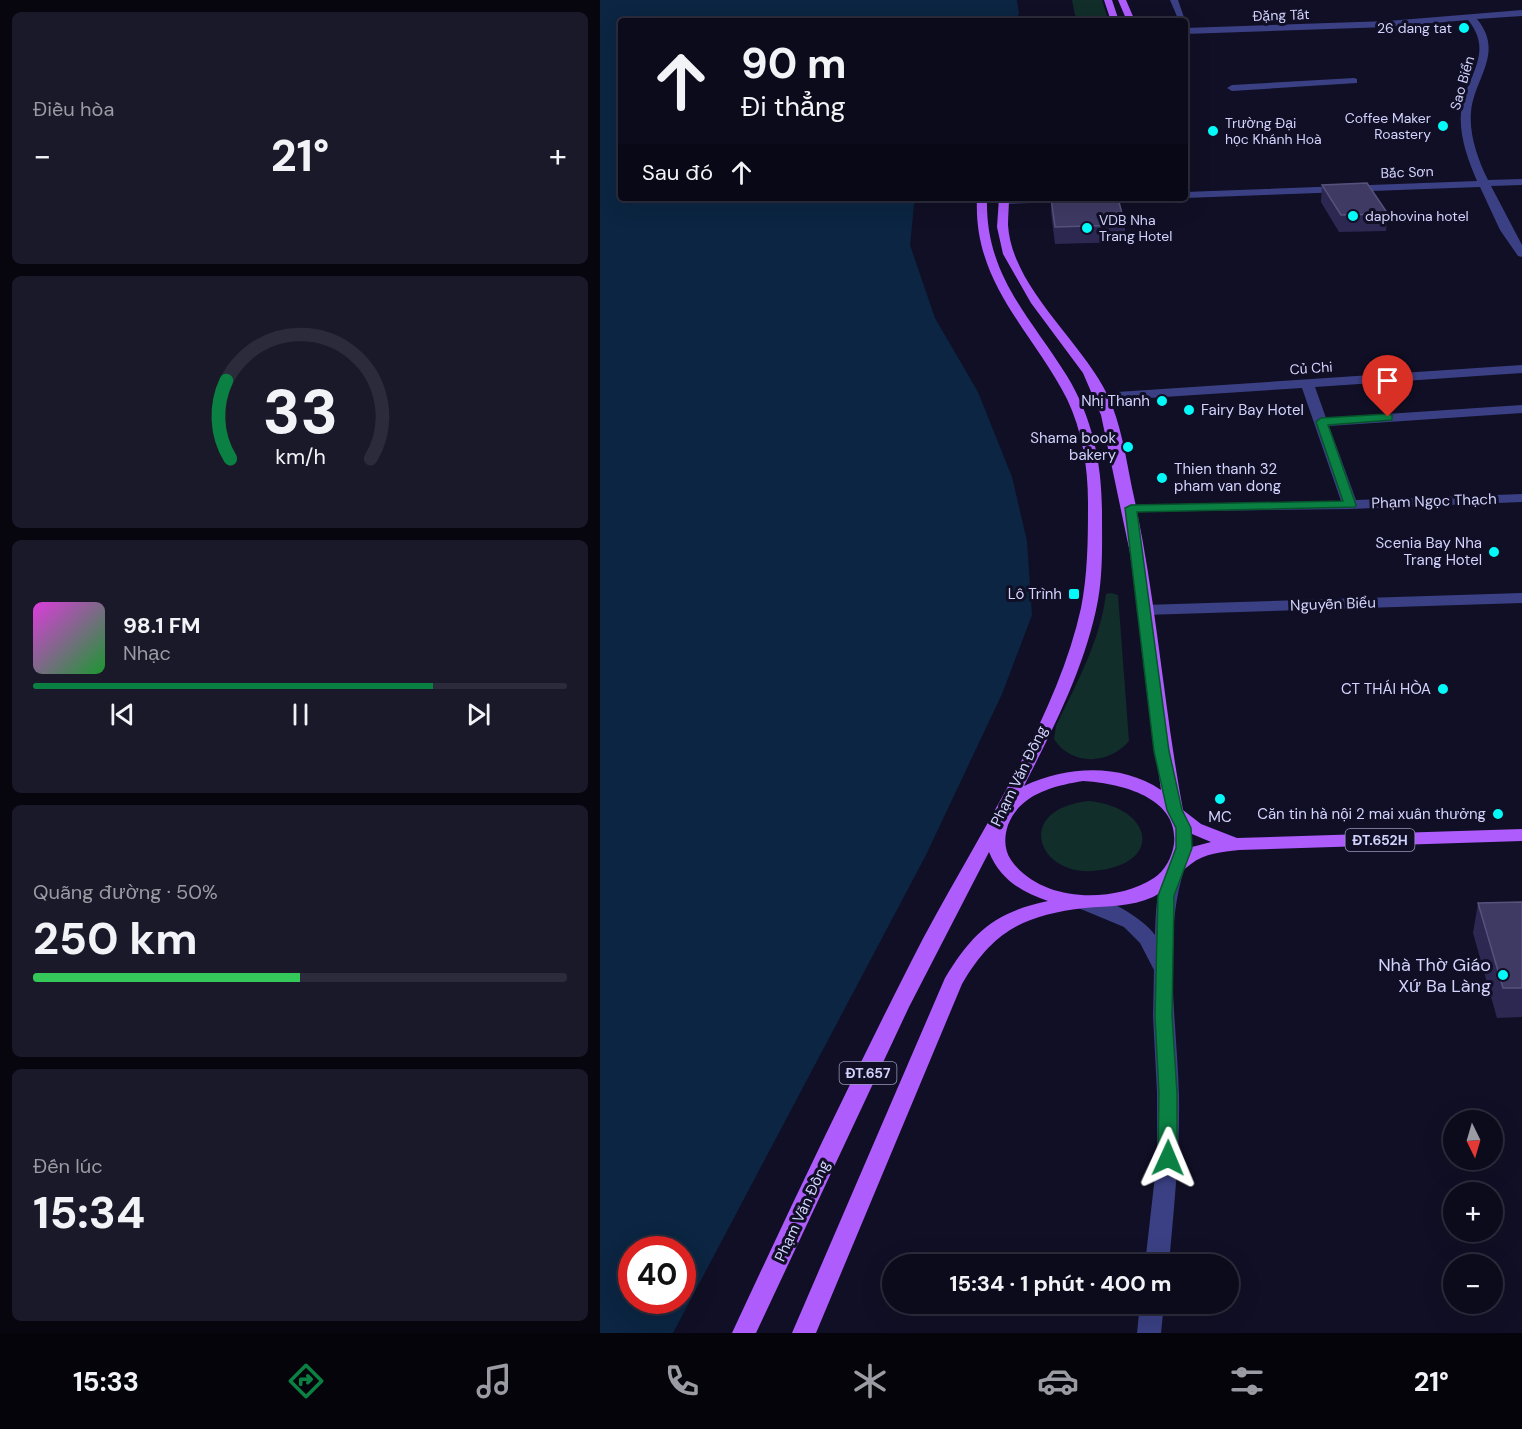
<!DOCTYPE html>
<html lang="vi">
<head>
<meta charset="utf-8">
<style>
  body { margin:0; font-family:"DM Sans",sans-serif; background:#1a1929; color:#f1f3f6; height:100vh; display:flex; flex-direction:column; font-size:22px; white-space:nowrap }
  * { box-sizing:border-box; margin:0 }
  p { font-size:20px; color:#9a9ba3 }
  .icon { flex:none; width:33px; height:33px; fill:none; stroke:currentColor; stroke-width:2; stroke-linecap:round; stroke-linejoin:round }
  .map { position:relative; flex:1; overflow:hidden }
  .panel { display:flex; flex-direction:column; gap:12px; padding:12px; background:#07060f; width:600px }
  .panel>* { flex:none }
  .top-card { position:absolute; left:18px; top:18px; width:570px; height:183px; border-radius:6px; box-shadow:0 6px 24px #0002,0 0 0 2px #2c2b3b; background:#0c0b1c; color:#f1f3f6; overflow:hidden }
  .needle { width:39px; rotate:175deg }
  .buttons { position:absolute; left:843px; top:1110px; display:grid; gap:12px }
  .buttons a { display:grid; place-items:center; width:60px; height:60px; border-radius:50%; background:#0c0b1c; box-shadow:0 6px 24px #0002,0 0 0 2px #2c2b3b; font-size:30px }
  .speed { position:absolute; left:18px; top:1236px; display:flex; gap:12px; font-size:30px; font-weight:700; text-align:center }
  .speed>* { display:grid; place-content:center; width:78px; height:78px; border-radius:50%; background:#0c0b1c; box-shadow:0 6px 24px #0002,0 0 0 2px #2c2b3b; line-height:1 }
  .speed .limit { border:9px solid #d22; background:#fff; color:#111 }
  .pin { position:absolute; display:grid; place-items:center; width:51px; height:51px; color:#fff; margin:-62px -26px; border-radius:50% 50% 50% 0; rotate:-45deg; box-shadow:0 0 6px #0007 }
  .pin .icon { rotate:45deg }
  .me { position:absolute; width:66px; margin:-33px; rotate:1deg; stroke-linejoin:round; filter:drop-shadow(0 0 4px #0008) }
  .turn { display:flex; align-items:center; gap:21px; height:126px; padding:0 24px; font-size:27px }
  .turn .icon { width:78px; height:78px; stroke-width:2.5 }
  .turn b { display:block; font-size:42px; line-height:51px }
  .then { display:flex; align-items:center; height:57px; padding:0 24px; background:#0003; gap:12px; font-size:22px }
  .big { font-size:45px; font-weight:700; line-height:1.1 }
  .panel .tile { flex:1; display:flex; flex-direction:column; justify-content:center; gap:9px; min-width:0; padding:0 21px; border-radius:9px; background:#1a1929 }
  .panel .dial { align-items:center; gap:0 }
  .dial svg { height:156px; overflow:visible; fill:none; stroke:#2c2b3b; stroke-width:7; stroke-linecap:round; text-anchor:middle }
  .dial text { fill:#f1f3f6; stroke:none }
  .song { display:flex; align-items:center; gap:18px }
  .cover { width:72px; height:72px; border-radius:9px; background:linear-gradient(135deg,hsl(300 70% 55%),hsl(130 70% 35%)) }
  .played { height:6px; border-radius:3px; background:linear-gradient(90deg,#0b8043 75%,#2c2b3b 75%) }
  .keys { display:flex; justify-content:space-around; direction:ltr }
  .heat { display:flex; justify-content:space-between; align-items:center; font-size:33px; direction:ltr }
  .charge { height:9px; border-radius:4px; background:linear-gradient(90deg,#34c759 50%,#2c2b3b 0) }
  .trip { position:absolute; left:282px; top:1254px; width:357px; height:60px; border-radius:30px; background:#0c0b1c; box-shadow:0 6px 24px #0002,0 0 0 2px #2c2b3b; font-weight:700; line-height:60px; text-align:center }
  .tab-bar { display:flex; height:96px; justify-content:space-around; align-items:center; background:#05040b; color:#9a9ba3 }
  .tab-bar .icon { width:42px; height:42px }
  .tab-bar .on { color:#0b8043 }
  .tab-bar b { font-size:27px; color:#f1f3f6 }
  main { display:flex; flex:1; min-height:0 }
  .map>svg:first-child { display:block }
</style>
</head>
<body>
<main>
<section class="panel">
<div class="tile"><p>Điều hòa</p>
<div class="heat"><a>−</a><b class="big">21°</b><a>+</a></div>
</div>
<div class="tile dial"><svg viewBox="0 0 100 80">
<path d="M14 69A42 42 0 1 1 86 69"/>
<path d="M14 69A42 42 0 0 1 12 29" stroke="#0b8043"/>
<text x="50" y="56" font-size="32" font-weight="700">33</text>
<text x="50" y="72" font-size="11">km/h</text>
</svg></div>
<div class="tile">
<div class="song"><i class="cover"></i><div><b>98.1 FM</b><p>Nhạc</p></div></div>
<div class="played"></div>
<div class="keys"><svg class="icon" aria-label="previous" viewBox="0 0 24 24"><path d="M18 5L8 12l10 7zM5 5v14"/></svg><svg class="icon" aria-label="pause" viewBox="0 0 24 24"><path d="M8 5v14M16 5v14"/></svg><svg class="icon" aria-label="next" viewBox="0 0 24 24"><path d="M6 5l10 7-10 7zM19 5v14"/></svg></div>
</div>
<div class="tile"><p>Quãng đường · 50%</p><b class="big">250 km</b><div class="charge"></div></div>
<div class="tile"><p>Đến lúc</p><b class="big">15:34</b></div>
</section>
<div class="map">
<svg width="922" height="1333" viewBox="0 0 922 1333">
  <rect width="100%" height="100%" fill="#100f25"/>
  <path fill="#122e2a" d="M472 0H502L508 19 480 21 475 15Z
    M511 593 518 595 529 741C509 765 471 766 454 739L456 726C476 684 500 642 506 594Z
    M489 801C550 807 565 860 501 870 438 881 411 809 489 801Z"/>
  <path fill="#0b2542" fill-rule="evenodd" d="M0 0H417L419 14 414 21H21V198H318L314 205 310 245 335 318 378 392 412 477 427 541 432 615 402 694 326 855 73 1333H0ZM32 1250H82V1300H32Z"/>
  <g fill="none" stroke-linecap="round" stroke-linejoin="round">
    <path fill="#3a4083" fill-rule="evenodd" d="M570 0H578L586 23 579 21Z
      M922 10V16L877 19C905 53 874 78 871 112 869 135 878 160 888 180L922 179V185L891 186 922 245V257L918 256 900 230 880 187 585 198H584L585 192 877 181C868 160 859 136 861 113 864 78 896 54 868 20L788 27 585 34V28L788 21Z
      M754 78 757 79V83L632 91 627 88 632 85Z
      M402 198H497L492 201 403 204 398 201Z
      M922 365V373L715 387 726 418 922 405V413L729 426 756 500 922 494V502L750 509 531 512 526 511 524 508 526 505 741 501 702 388 502 401 495 397 502 393Z
      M922 593V603L544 615 536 610 544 605Z"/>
    <path fill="#3a4083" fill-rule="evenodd" d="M576 860 583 862 585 867C562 935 577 1023 579 1095 580 1152 574 1207 569 1264H545L557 1158V1093L553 1016 554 970 540 943 524 927 476 907 473 902 476 897C498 891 542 917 555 935 556 910 556 885 569 862Z
      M540 1304H564L561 1333H537Z"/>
    <path fill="#af5cfd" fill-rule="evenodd" d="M504 0H512L519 21H511Z
      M518 0H526L535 21H527Z
      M377 198H387C385 275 429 315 467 376 493 419 502 464 502 514 502 543 503 572 498 600 486 665 454 727 424 786 468 766 520 763 561 790L530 553 501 415 483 373 431 303 403 254 397 227 399 198H409C409 207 408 216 408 225 412 288 482 341 508 396 521 424 526 458 532 488 556 594 563 703 583 810L601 824 637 838 922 829V841L639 850C622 852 605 853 591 864 576 874 569 889 553 897 530 907 509 906 485 908 424 915 393 931 362 984L216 1333H192L345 978C373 932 395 912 448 901 421 892 400 879 389 852L309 1007 156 1333H132C190 1208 249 1084 311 962 366 852 455 727 481 608 488 573 488 537 488 502 488 467 482 430 467 399 431 329 373 283 377 198ZM483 781C518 783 579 796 574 844 572 857 565 871 554 878 513 904 441 903 411 860 404 850 404 837 408 825 420 794 453 786 483 781ZM592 834 611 842 592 847Z"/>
  </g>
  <path fill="#2c2852" d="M722 185 788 214 786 231 739 232 721 202Z
    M451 198 525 225V242L455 244 451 213Z
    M922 902V1017L897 1018 873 933 878 903Z"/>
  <path fill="#3e3a64" stroke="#55527c" stroke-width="1.5" d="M767 183 788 214 741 215 722 185Z
    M451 198H518L525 225 455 227Z
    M922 902V988H903L878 903Z"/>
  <path fill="#0b8043" stroke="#07532c" stroke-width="1.5" d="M788 414 792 415V420L728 425 756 505 755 507 537 512 569 751 582 810 591 828 592 848 574 896 572 1016 577 1093V1158L574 1164 568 1166 561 1164 558 1158 559 1093 555 1016 558 896 576 848V828L567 810 554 751 525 508 531 505 743 501 716 422 721 418Z"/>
  <g fill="#03faf8" stroke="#100f25" stroke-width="2">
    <circle cx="864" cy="28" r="6"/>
    <circle cx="843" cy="126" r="6"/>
    <circle cx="613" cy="131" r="6"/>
    <circle cx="753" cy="216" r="6"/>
    <circle cx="487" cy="228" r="6"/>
    <circle cx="562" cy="401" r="6"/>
    <circle cx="589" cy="410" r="6"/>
    <circle cx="528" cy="447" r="6"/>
    <circle cx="562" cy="478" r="6"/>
    <circle cx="894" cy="552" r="6"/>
    <rect x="468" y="588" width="12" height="12" rx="3"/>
    <circle cx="843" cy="689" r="6"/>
    <circle cx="620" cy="799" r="6"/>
    <circle cx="898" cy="814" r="6"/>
    <circle cx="903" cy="975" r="6"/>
  </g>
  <g text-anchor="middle" stroke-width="6" stroke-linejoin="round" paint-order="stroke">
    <g font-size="14" fill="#d3d3fe" stroke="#100f25">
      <text transform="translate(681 15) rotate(-2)" y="5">Đặng Tất</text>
      <text transform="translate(862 83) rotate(-74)" y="5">Sao Biển</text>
      <text transform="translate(807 172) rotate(-2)" y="5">Bắc Sơn</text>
      <text transform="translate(711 368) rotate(-4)" y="5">Củ Chi</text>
    </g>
    <g font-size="14" fill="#d3d3fe" stroke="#100f25" text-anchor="start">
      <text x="852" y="33" text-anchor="end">26 dang tat</text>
      <text x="831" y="123" text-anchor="end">Coffee Maker<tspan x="831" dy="16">Roastery</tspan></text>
      <text x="625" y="128">Trường Đại<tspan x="625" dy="16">học Khánh Hoà</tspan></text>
      <text x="765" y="221">daphovina hotel</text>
      <text x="499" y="225">VDB Nha<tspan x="499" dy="16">Trang Hotel</tspan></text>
    </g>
    <g fill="#100f25" stroke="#9898bd" stroke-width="1.5">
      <rect x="745.5" y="829" width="69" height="22" rx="4.5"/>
      <rect x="239.5" y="1062" width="57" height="22" rx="4.5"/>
    </g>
    <g font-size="14" font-weight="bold" fill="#d3d3fe">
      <text x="780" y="845">ĐT.652H</text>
      <text x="268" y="1078">ĐT.657</text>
    </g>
    <g font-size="15" fill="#d3d3fe" stroke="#100f25" text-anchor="end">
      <text x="550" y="406">Nhị Thanh</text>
      <text x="601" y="415" text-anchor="start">Fairy Bay Hotel</text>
      <text x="516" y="443">Shama book<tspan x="516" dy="17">bakery</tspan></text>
      <text x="574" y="474" text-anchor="start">Thien thanh 32<tspan x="574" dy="17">pham van dong</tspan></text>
      <text x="882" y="548">Scenia Bay Nha<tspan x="882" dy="17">Trang Hotel</tspan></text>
      <text x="462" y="599">Lô Trình</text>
      <text x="831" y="694">CT THÁI HÒA</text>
      <text x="886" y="819">Căn tin hà nội 2 mai xuân thưởng</text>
      <text x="620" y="822" text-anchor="middle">MC</text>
    </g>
    <g font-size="15" fill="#d3d3fe" stroke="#100f25">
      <text transform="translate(834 501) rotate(-2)" y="5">Phạm Ngọc Thạch</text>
      <text transform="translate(733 604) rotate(-2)" y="5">Nguyễn Biểu</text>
      <text transform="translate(419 776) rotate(-64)" y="5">Phạm Văn Đồng</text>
      <text transform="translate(202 1211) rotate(-65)" y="5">Phạm Văn Đồng</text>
    </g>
    <g font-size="18" fill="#d3d3fe" stroke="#100f25" text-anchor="end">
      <text x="891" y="971">Nhà Thờ Giáo<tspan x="891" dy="21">Xứ Ba Làng</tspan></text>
    </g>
  </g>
</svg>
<div class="buttons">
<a><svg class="needle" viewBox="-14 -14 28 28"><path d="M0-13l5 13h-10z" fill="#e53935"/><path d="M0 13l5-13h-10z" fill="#9a9ba3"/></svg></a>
<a>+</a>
<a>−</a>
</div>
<div class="speed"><div class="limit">40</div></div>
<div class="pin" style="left:788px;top:417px;background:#d93025"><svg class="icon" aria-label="arrive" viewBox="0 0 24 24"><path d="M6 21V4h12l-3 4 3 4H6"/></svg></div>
<svg class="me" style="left:568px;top:1158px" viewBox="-20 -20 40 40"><path d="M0-17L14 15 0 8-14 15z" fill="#0b8043" stroke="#fff" stroke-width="4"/></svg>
<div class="trip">15:34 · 1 phút · 400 m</div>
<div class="top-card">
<div class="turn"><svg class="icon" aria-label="ahead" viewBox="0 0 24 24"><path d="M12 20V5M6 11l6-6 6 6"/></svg><div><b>90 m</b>Đi thẳng</div></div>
<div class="then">Sau đó<svg class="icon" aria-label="ahead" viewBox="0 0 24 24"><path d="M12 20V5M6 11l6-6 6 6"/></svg></div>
</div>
</div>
</main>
<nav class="tab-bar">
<b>15:33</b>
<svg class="icon on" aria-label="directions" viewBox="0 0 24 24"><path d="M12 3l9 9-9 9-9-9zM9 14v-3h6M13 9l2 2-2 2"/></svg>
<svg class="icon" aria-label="music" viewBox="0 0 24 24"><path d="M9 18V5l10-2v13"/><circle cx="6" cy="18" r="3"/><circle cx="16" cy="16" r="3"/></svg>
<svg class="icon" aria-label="phone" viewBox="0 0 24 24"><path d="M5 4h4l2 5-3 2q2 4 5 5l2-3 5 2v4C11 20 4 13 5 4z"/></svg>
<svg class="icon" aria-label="climate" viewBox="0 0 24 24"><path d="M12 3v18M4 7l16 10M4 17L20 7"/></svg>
<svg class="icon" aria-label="car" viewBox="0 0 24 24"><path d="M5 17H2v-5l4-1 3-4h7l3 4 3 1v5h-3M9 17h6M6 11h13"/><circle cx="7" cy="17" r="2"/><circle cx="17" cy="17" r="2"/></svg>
<svg class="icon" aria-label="filters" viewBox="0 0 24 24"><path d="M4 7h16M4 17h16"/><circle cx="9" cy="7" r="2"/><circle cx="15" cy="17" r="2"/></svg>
<b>21°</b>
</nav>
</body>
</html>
